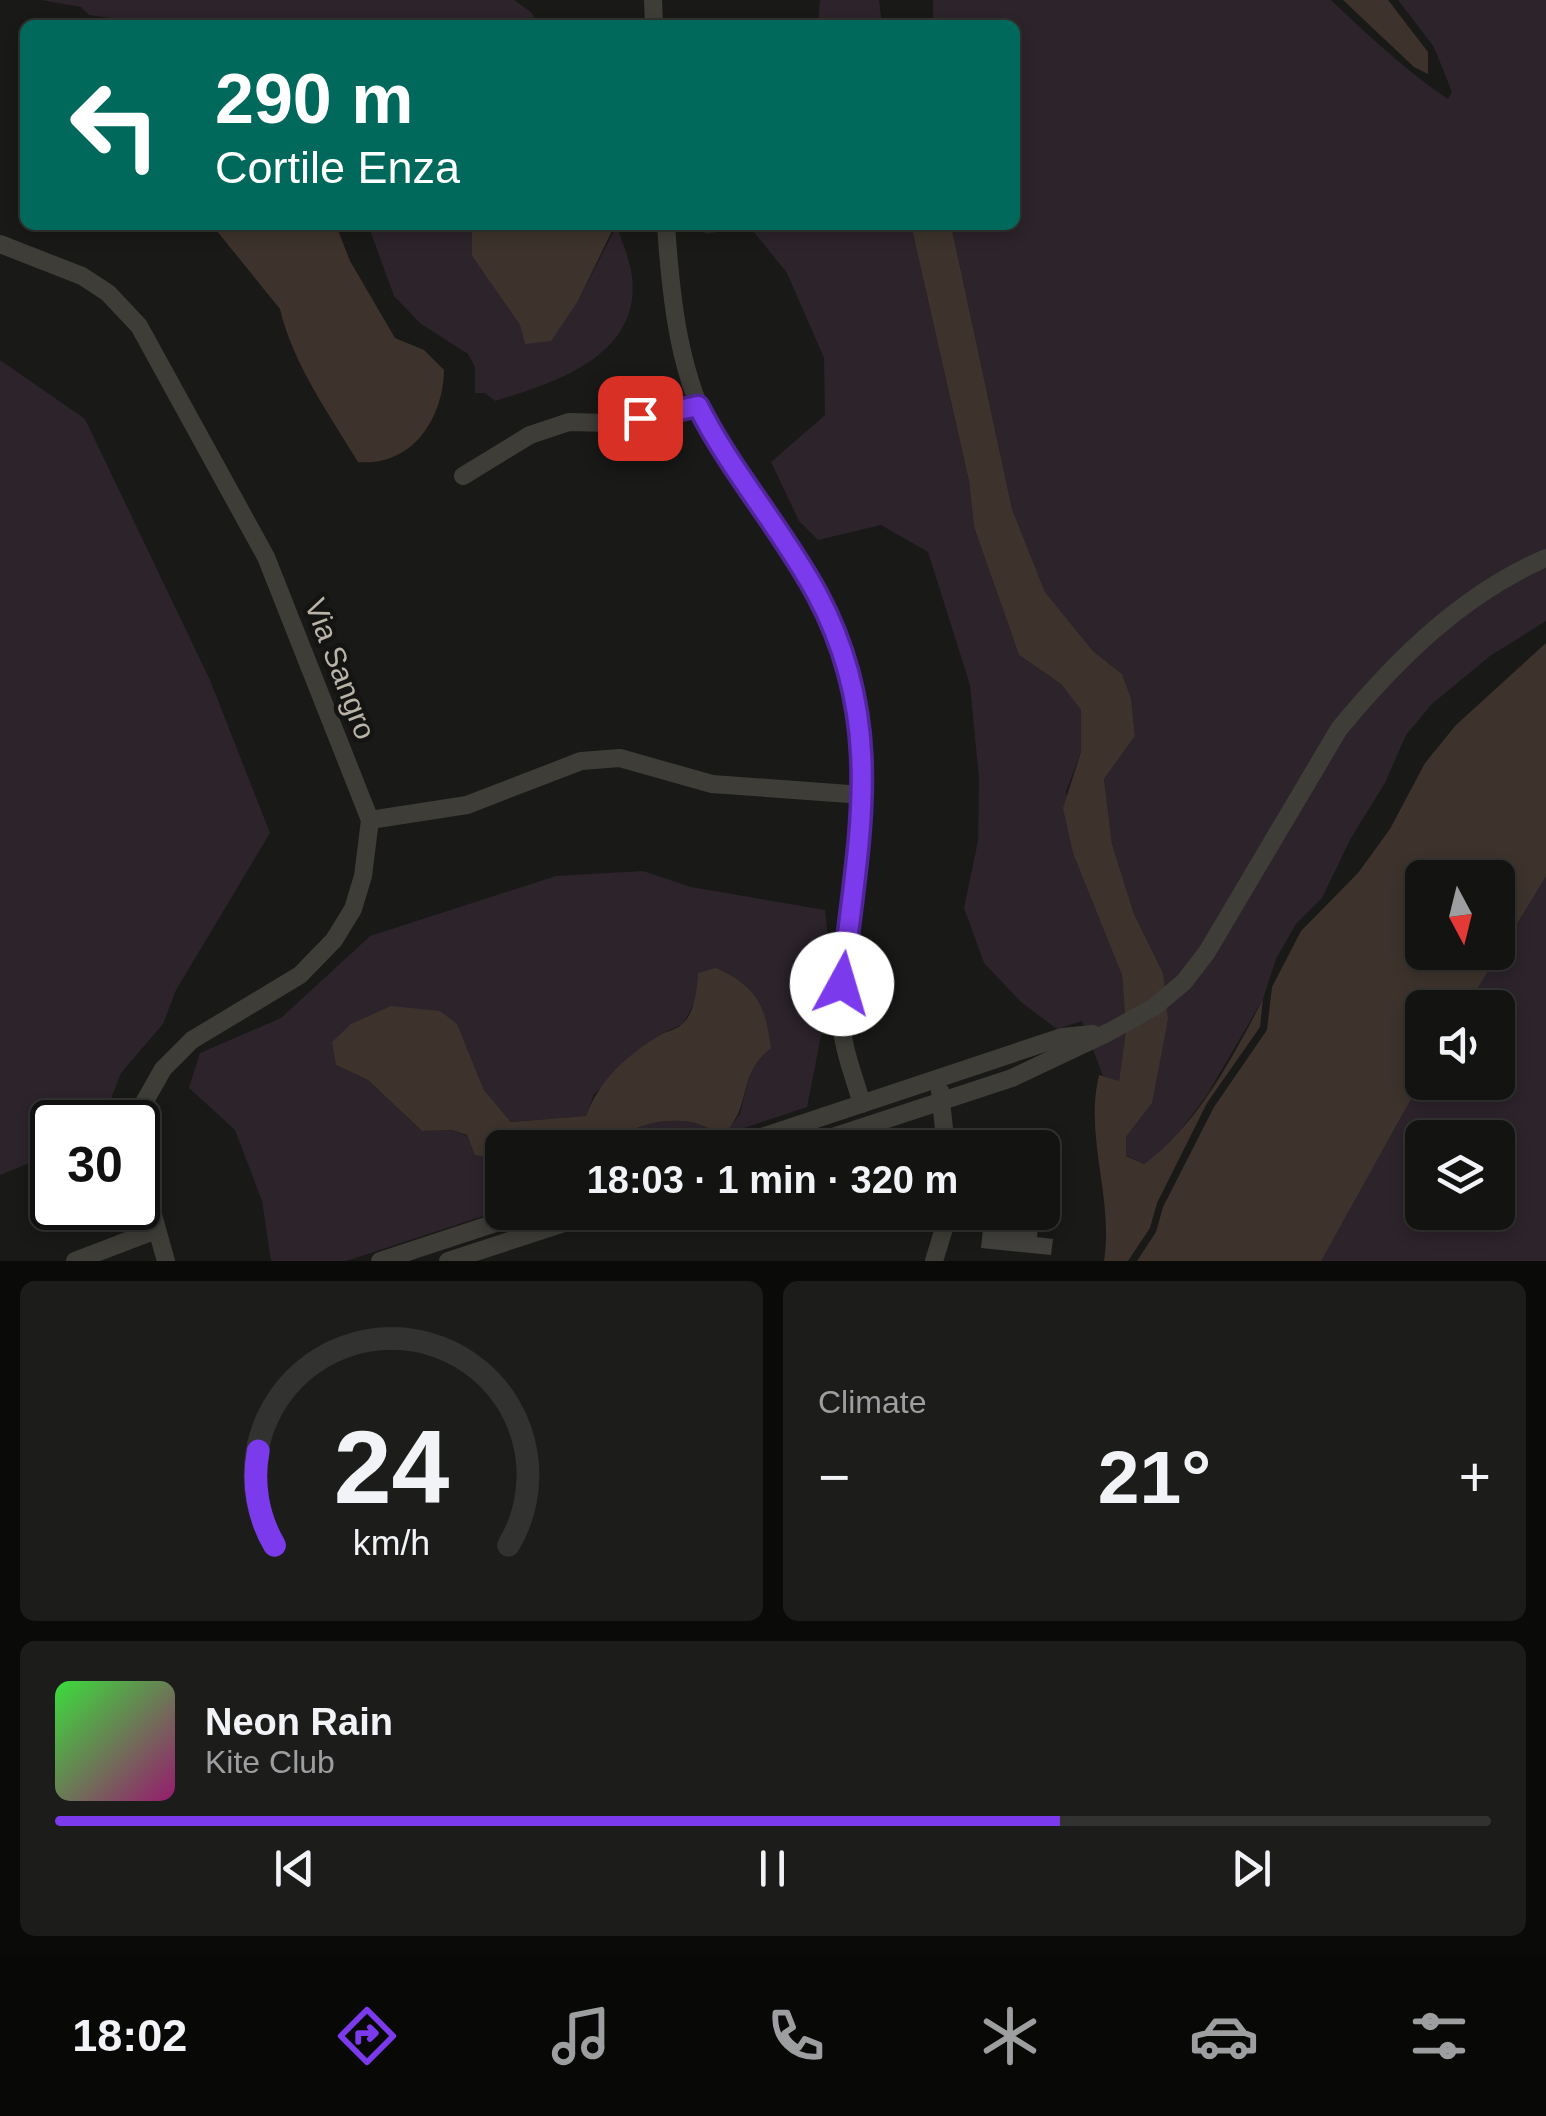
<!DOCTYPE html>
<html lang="en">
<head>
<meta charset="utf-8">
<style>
  body { margin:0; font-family:Helvetica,sans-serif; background:#1c1c1a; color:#f1f3f6; height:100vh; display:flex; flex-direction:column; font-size:38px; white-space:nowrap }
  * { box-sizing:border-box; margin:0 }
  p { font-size:32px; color:#9d9e9f }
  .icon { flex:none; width:55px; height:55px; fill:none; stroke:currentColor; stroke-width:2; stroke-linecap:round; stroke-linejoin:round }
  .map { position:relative; height:1261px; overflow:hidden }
  .panel { display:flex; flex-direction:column; gap:20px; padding:20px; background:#0a0a09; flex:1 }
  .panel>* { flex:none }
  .guide { position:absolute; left:20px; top:20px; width:1000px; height:210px; border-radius:15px; box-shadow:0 5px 15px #0003,0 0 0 2px #323231; background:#00695c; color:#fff; overflow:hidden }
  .needle { width:65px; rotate:173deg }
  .tools { position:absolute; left:1405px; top:860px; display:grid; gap:20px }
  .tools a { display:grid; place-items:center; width:110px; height:110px; border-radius:15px; background:#131311; box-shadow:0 5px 15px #0003,0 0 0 2px #323231; font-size:50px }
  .speed { position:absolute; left:30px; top:1100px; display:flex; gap:20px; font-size:50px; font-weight:700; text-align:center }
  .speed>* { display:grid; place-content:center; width:130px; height:130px; border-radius:50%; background:#131311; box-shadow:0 5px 15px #0003,0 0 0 2px #323231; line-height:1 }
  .speed .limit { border:5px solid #111; border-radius:15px; background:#fff; color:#111 }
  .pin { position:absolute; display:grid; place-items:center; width:85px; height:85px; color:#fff; margin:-42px; border-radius:20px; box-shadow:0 5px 15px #0006 }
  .me { position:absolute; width:110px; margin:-55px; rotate:6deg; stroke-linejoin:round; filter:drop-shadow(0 0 8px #0008) }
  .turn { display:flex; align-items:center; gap:35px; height:210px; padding:0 30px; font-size:45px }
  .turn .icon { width:130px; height:130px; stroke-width:2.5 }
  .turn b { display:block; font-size:70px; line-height:85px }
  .big { font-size:75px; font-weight:600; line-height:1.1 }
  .panel .tile { flex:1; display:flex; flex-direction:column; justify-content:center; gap:15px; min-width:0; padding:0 35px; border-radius:15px; background:#1c1c1a }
  .panel .dial { align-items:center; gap:0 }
  .dial svg { height:260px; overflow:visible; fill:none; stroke:#323231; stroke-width:7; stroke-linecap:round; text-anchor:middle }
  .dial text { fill:#f1f3f6; stroke:none }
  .song { display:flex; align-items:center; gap:30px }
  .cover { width:120px; height:120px; border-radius:15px; background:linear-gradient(135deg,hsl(120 70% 55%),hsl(320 70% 35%)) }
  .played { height:10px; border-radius:5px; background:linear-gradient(90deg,#7c3aed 70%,#323231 70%) }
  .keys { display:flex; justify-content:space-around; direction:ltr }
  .heat { display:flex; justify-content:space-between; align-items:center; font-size:55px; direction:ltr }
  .panel .tiles { flex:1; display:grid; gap:20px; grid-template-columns:1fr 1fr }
  .tile:last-child { grid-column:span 2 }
  .trip { position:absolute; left:485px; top:1130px; width:575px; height:100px; border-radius:15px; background:#131311; box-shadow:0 5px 15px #0003,0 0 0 2px #323231; font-weight:600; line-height:100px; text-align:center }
  .tabs { display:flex; height:160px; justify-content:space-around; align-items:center; background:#080807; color:#9d9e9f }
  .tabs .icon { width:70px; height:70px }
  .tabs .current { color:#7c3aed }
  .tabs b { font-size:45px; color:#f1f3f6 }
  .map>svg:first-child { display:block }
</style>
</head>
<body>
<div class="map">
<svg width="1546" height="1261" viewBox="0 0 1546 1261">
  <rect width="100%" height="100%" fill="#191917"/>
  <path fill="#2c232b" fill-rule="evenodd" d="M41 0H514L531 12 539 25H266L263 19 229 23 137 22 89 15 81 7Z
    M820 0H879L882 25H818Z
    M933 0H1331C1369 36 1406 71 1448 99L1452 92 1434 47 1398 0H1546V621L1490 656 1432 704 1406 735 1385 783 1351 838 1322 898 1296 924 1276 959 1263 999 1207 1095 1169 1146 1144 1164 1125 1155 1126 1137 1152 1103 1163 973 1134 914 1112 844 1104 779 1135 736 1131 698 1122 674 1093 651 1045 592 1012 509 951 225H1015V25H933Z
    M368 225H476L472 230V256L520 325 578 301 617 225C621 240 628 255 631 270 646 354 557 382 495 401L485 393H475V367L468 354 421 324 394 296Z
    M697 225H911L969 481 974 527 1019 655 1061 684 1081 710V752L1066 792 1122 975 1126 1030 1119 1082 1103 1076 1082 1021 1057 1029 1021 1002 984 963 964 908 978 841 979 779 970 685 928 552 881 525 818 540 799 521 771 462 825 415 824 358 787 273 749 226 706 234Z
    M0 360 85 419 210 680 270 833 176 990 163 1024 121 1073 102 1122H52V1154L0 1175Z
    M1546 746V1261H1257L1424 953 1498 952V878ZM1422 1008H1498V1082H1422ZM1422 1138H1498V1212H1422Z
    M643 871 691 887 825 910 829 948 822 1031 807 1107 687 1147H616L620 1135C642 1124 666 1118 690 1122 706 1125 710 1132 728 1130L740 1114 752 1063 698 973 695 1002 683 1024 661 1034 594 1094 586 1116 511 1122 484 1090 457 1025 336 1065 368 1080 422 1131 452 1130 467 1136 476 1155 502 1160V1210L346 1261H271L262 1201 235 1130 189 1088 200 1053 281 1018 370 936 556 876Z"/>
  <path fill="#3d332c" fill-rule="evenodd" d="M1343 0H1388L1428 52V74L1414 67Z
    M212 225H336L350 261 395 338 424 350 444 370C443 420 411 467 358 462 329 414 293 364 280 309Z
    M476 225H615L578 301 551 341 525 344 520 325 472 256V230Z
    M911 225H951L1012 509 1045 592 1093 651 1122 674 1131 698 1135 736 1104 779 1112 844 1134 914 1163 973 1168 1019 1152 1103 1126 1137V1156L1144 1164C1197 1126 1233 1057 1263 999L1260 1027 1207 1103 1157 1203 1150 1228 1128 1261H1104C1114 1198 1084 1137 1099 1075L1119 1081 1126 1030 1122 975 1073 853 1063 808 1081 752V710L1061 684 1019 655 974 527 969 481Z
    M1546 643V876L1466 1007 1422 1008V1079L1321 1261H1137L1156 1232 1163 1207 1214 1107 1267 1030 1272 987 1301 931 1358 873 1390 829 1425 763 1456 725ZM1422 878H1498V952H1422Z
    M716 968C757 987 765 1004 771 1048 737 1075 753 1098 728 1130 710 1132 706 1125 690 1122 666 1118 642 1124 621 1135L616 1147 502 1148V1160L475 1155 467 1135 452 1130 422 1131 368 1080 336 1065 332 1042 351 1024 391 1006 440 1011 457 1024 484 1090 511 1122 586 1116C600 1079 626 1056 660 1035 666 1031 676 1030 681 1025 696 1013 696 990 698 973Z"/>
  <path fill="#41403c" d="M1006 1212H1028V1216L1039 1218 1037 1237 1053 1239 1051 1255 981 1248 983 1228 1004 1230Z"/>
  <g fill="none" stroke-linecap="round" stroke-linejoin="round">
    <path stroke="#3e3d38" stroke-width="18" d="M653 0 654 25
      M666 225C671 300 679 379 718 445 764 524 831 592 854 682 881 794 839 903 841 1015 841 1045 854 1076 862 1104
      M0 244 82 276 108 293 139 326 266 557 370 820 363 876 353 909 334 940 300 975 192 1040 163 1069 141 1108 138 1127
      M463 476 530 435 569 422 610 423 698 407
      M370 820 467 805 581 761 620 758 712 784 863 795
      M940 1091 946 1148
      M729 1148 1062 1037 1093 1034
      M799 1148 1012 1078 1109 1032 1154 1007 1184 982 1207 952 1339 729C1396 660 1462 594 1546 558
      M138 1162 166 1261
      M75 1261 156 1230
      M380 1261 529 1212
      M448 1261 598 1212
      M934 1261 949 1212"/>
  </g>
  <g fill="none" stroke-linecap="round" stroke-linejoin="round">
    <g stroke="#51269a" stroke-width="25">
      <path id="route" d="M640 418 698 406C732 473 782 529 817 594 888 726 857 843 842 984"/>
    </g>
    <use href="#route" stroke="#7c3aed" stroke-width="18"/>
  </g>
  <g text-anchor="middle" stroke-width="9" stroke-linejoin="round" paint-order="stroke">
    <g font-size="30" fill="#b9b3a8" stroke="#141412">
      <text transform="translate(340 669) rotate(69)" y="10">Via Sangro</text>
    </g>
  </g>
</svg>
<div class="tools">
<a><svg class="needle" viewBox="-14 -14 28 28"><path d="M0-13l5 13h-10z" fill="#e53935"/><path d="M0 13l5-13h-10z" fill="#9d9e9f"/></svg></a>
<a><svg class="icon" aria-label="sound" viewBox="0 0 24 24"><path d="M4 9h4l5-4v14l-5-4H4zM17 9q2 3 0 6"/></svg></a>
<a><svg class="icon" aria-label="layers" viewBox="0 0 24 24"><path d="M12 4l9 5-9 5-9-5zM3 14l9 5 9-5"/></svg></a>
</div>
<div class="speed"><div class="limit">30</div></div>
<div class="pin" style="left:640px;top:418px;background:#d93025"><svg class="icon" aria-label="arrive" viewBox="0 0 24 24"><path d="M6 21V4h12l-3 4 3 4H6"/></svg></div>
<svg class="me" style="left:842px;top:984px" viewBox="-20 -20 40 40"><circle r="19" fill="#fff"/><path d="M0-13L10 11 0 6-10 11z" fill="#7c3aed"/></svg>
<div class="trip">18:03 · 1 min · 320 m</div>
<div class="guide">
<div class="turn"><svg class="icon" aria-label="left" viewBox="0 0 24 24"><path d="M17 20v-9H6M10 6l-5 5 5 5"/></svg><div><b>290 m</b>Cortile Enza</div></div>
</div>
</div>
<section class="panel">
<div class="tiles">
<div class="tile dial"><svg viewBox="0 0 100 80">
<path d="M14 69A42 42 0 1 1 86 69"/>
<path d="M14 69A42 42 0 0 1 9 40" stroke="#7c3aed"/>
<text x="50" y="56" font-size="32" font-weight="700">24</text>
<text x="50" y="72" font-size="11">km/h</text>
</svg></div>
<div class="tile"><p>Climate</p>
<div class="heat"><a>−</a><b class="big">21°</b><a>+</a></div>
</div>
<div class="tile">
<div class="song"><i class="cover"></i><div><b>Neon Rain</b><p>Kite Club</p></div></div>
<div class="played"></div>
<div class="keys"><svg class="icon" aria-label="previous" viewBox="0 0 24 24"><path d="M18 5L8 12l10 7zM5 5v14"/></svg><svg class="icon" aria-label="pause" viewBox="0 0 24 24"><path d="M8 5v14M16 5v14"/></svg><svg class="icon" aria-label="next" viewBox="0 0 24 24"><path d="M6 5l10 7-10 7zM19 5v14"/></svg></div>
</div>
</div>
</section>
<nav class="tabs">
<b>18:02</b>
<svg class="icon current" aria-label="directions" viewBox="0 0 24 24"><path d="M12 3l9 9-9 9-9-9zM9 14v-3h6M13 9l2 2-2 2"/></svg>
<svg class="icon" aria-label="music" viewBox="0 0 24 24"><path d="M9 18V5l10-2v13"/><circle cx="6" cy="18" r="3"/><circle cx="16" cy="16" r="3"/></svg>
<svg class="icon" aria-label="phone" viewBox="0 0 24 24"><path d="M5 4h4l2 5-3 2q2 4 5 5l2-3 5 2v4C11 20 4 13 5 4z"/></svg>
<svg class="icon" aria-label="climate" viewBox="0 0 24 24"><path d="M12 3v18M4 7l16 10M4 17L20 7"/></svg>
<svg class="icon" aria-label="car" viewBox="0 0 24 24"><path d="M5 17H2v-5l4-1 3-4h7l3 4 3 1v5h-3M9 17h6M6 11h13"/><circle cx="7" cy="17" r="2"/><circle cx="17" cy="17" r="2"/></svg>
<svg class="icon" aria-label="filters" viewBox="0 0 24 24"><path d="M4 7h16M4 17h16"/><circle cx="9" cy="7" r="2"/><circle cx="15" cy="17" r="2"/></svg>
</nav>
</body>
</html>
